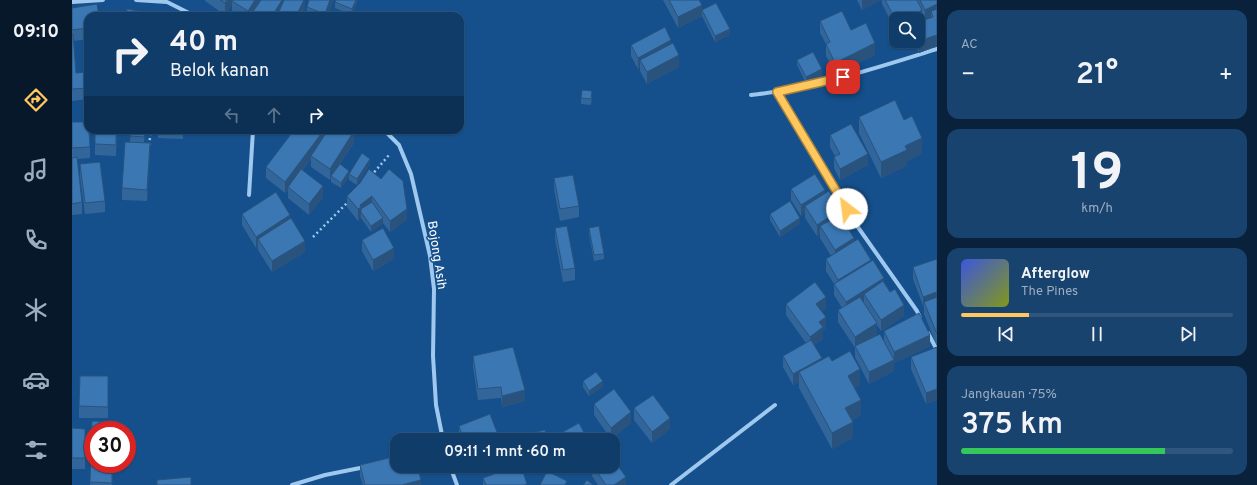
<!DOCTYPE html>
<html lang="id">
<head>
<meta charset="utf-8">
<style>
  body { margin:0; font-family:Overpass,sans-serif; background:#19436f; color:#f1f3f6; height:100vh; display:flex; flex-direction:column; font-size:15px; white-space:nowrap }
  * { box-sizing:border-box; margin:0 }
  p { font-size:13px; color:#9cadc0 }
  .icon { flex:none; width:22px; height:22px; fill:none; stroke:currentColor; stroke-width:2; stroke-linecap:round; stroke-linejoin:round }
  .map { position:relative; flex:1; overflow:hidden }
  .panel { display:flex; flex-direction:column; gap:10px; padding:10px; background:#09213a; width:320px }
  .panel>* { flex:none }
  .hud { position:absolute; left:12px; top:12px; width:380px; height:122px; border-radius:12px; box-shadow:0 1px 3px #0004,0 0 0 1px #30567d; background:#103c69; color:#f1f3f6; overflow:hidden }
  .fabs { position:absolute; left:817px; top:12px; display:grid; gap:8px }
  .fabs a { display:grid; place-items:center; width:36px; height:36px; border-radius:8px; background:#103c69; box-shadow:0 1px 3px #0004,0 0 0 1px #30567d; font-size:20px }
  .speed { position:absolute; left:12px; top:421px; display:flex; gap:8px; font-size:20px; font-weight:700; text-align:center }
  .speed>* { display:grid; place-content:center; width:52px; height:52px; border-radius:50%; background:#103c69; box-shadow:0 1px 3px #0004,0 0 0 1px #30567d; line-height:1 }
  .speed .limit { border:6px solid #d22; background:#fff; color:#111 }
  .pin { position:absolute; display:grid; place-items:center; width:34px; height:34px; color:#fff; margin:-17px; border-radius:8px; box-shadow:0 2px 6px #0006 }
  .me { position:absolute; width:44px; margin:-22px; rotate:330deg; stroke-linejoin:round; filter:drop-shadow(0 0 3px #0008) }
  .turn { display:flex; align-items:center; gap:14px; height:84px; padding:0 20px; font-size:18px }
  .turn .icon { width:52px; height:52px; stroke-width:2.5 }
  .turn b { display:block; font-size:28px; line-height:34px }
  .lanes { display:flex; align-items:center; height:38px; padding:0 20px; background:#0003; justify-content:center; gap:20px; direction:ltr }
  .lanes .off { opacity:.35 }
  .big { font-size:30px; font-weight:600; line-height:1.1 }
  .panel .card { flex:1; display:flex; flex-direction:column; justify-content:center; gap:6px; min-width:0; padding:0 14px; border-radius:12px; background:#19436f }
  .panel .dial { align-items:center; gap:0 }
  .dial b { font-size:52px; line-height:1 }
  .song { display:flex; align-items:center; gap:12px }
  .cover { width:48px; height:48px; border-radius:6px; background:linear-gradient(135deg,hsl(230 70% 55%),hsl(70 70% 35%)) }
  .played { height:4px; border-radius:2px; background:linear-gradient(90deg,#ffc75d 25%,#30567d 25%) }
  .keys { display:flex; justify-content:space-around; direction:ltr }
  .heat { display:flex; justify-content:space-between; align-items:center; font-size:22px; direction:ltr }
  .charge { height:6px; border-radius:3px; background:linear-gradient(90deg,#34c759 75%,#30567d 0) }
  .trip { position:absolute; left:318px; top:433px; width:230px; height:40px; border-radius:12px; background:#103c69; box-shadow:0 1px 3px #0004,0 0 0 1px #30567d; font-weight:600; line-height:40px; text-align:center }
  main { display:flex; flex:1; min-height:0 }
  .tab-bar { display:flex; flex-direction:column; width:72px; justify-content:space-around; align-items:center; background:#06182a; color:#9cadc0 }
  .tab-bar .icon { width:28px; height:28px }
  .tab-bar .active { color:#ffc75d }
  .tab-bar b { font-size:18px; color:#f1f3f6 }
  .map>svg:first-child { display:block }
</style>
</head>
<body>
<main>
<nav class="tab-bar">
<b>09:10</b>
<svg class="icon active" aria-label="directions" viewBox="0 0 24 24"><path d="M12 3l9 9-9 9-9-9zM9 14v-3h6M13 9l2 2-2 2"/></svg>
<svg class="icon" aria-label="music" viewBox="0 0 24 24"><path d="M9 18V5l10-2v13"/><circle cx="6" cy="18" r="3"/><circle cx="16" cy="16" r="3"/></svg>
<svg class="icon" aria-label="phone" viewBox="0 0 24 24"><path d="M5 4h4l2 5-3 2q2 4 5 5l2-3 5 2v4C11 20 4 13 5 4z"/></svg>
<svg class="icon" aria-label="climate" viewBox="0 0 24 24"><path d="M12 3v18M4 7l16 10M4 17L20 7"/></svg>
<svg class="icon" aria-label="car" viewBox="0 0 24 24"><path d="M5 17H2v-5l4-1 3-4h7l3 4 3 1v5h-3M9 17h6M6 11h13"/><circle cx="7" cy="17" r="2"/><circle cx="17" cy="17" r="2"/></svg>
<svg class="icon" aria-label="filters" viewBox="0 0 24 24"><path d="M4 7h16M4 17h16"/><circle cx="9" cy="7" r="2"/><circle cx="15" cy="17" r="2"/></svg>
</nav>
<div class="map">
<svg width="865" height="485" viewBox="0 0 865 485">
  <rect width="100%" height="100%" fill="#15508c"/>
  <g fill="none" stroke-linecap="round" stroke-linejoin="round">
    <path stroke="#9fc8ef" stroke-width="2.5" stroke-dasharray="2 3" stroke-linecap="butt" d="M77 145 79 130
      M299 176 317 155
      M241 237 276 202"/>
    <path stroke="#9fc8ef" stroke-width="4" d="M64 0 95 2 123 16
      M0 2 31 0
      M705 92 783 223 845 311 848 318
      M679 95C743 88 804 68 865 49
      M312 130 327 145 339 174 358 256 362 289 361 356 364 405 371 440
      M177 195 181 130
      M856 333 865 350
      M378 466 385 485
      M220 485 253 475 293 467
      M599 485 703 405"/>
  </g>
  <path fill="#32669a" d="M133 0H233V8L229 16H161L162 13 160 12V4L153 15 133 1Z
    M286 0 280 15 263 8V2Z
    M591 0H627L630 10 658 35 643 42 630 16 606 28Z
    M785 0H809L790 10Z
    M810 0H865V46L847 53 843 41H846V19H824V31L810 4Z
    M235 7 257 15 260 16H235Z
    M0 8 16 16V39L1 41 4 73 16 84V99L0 101Z
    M748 21 779 30 803 55 763 74 754 56V44L748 33Z
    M599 44 607 67 575 84 568 71V67L566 69 559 56V45Z
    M725 60 750 75 734 83 725 65Z
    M520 97 519 105 509 104V98Z
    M787 117 850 154 835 161V166L809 178 787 133Z
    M0 122 18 147V158L5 159 10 202V214L0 215Z
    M23 130H45L44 156 23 155Z
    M59 130H73L72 143 78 154 75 201 50 200V188L58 142Z
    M86 130H111V139L86 138Z
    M758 135 796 165 768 180 762 168V157L763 156 758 147Z
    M282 143 268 164 277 177 269 188 259 182V178L258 180 239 167V159L231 170 251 197 237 215 216 198V190L213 193 194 178V167Z
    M8 164 33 201V212L13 214 8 176Z
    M298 164 285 185 277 180V174Z
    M482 178 507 206V217L488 221 482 189Z
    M288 183 335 220 318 232 311 223 299 232 289 218 286 221 275 207V196Z
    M719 189 753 193 768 215 782 242 799 261 832 316 809 331 805 325V334L798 339 812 340V331L858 346 822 363V371L797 384 783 357V348L766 322V310L770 308 762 295V284L754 271V259L759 256 748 238V234L745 236 733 218V213L729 216 719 200Z
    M170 214 218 219 233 252 200 272 186 250V247L184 248 170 225Z
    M698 214 728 224 708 237 698 220Z
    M483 228 503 268V280L491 282 483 239Z
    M517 228 532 254V259L522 261 517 234Z
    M290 240 322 259 301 271 290 251Z
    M865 259V346L852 314V308L841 279V267Z
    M714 304 754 308 750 311 754 328 751 330V339L742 345 750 360 760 361 788 385 782 388 789 415 780 420 781 438 760 449 727 388V382L721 385 711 367V356L734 343 714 315Z
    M865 347V400L854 404 839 369V357Z
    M401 356 453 401 430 407 429 398 406 400 401 367Z
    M36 376V418H7V406Z
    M511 381 531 387 517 396 511 387Z
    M522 404 559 423 539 439 522 415Z
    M562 408 598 429 580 443 562 420Z
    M20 421 21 430V464H41L40 485H18Z
    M387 426 428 440H388L387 437Z
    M0 428 13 429V469H0Z
    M489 433 516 440H490L489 439Z
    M288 465 349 485H291L288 476Z
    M398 466H416L400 472Z
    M520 466H541L554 485H526L520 476Z
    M411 478 455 485H411Z"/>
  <path fill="#29537d" d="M155 0H163L160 1V4L153 15V3Z
    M183 0H190L180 16H176V11Z
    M210 0H213L207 16H200Z
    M232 0H233V8L229 16H224Z
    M258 0H262L256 16H253V14Z
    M284 0H286L280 15V9Z
    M790 0H809L790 10Z
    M865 4V15L859 11V18L853 21V10Z
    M630 5V16L606 28V17Z
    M850 10V21L846 24V19H833Z
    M658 29V35L643 42V36Z
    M865 35V46L847 53V41Z
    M599 40V51L568 60V67L566 69V58Z
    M803 43V55L763 74V63Z
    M607 55V67L575 84V72Z
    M750 69V75L734 83V77Z
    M252 130H258L239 156V159L217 188 216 187V190L213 193V182Z
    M282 131V143L260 176H259V178L258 180V169Z
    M850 138V154L835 161V166L809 178V162L833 146Z
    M78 143V154L75 201V190Z
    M796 154V165L768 180V169Z
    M298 159V164L285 185V179Z
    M277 171V177L269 188V183Z
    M251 186V197L237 215V204Z
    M753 190V201L733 206V213L729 216V205Z
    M300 196V208L289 212V218L286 221V209L288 205Z
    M335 209V220L318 232V221Z
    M768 210V221L748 226V234L745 236V225Z
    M218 215V227L186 239V247L184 248V237Z
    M311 218V224L299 232V226Z
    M728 218V224L708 237V231Z
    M782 238V249L763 261V250Z
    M233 241V252L200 272V261Z
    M322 248V259L301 271V260Z
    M799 260V271L766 291V280Z
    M812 278V289L792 294V302L774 313V302Z
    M865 292V303L852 302 851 308V297Z
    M754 297V308L744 315V304Z
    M832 305V316L809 331V320Z
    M754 317V328L751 330V339L738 348V337L747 322Z
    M805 323V334L784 347 783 346V348V337Z
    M858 335V346L822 363V352Z
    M750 358V369L727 372V382L721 385V374Z
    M822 360V371L797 384V372Z
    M788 369V385L776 392V376Z
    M531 381V387L517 396V391Z
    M865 389V400L854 404V393Z
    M453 390V401L430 407V396Z
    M789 400V415L773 424V408Z
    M559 412V423L539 439V428Z
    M598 418V429L580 443V432Z
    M781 422V438L760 449V433Z
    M400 466H416L400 472Z
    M554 477V485H542Z
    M349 480V485H330Z"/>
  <path fill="#3a77b3" stroke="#29537d" d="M148 0H155L153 3Z
    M161 0H183L176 11 160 1Z
    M189 0H210L200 16H178Z
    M212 0H232L224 16H205Z
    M237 0H258L253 14 235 7Z
    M264 0H284L280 9 263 2Z
    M597 0H627L630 5 606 17Z
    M813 0H845L850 10 833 19H824V20Z
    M848 0H865V4L853 10Z
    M644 3 658 29 643 36 630 10Z
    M25 4 27 16H16V28L0 30V8Z
    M55 9 78 13V16H54Z
    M865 9V35L847 41 846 39V22L861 17 859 11Z
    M770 11 779 30 794 23 803 43 763 63 754 44 758 42 748 21Z
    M162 13 168 16H161Z
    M593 27 599 40 566 58 559 45Z
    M0 34H1L4 73 15 72 16 88 0 89Z
    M601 43 607 55 575 72 568 60Z
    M741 52 750 69 734 77 725 60Z
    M510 90 520 91 519 99 509 98Z
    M823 100 832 120 840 116 850 138 833 146 835 150 809 162 787 117Z
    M0 122H16V130H17L18 147 0 148Z
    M779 124 796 154 768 169 762 157 768 154 758 135Z
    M23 130H44V145L23 144Z
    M59 130H73L72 137 58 136Z
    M222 130H252L213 182 194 167Z
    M256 130H280L282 131 258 169 239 156Z
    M53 142 78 143 75 190 50 188Z
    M290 153 298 159 285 179 277 174Z
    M5 157 10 202 0 204V158Z
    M28 162 33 201 13 203 8 164Z
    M268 164 277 171 269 183 259 176Z
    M229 169 251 186 237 204 216 187Z
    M297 169 309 179 317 169 331 181 335 209 318 221 300 196 288 205 289 207 286 209 275 196 288 183Z
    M743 174 753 190 729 205 719 189Z
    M501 175 507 206 488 209 482 178Z
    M757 191 768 210 745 225 733 206Z
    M204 192 218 215 184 237 170 214Z
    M718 201 728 218 708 231 698 214Z
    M300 202 311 218 299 226 289 212V209Z
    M768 215 782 238 763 250 748 226Z
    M219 218 233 241 200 261 186 239Z
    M495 226 503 268 491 270 483 228Z
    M527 226 532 254 522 255 517 228Z
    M311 228 322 248 301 260 290 240Z
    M786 239 799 260 766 280 754 259Z
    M865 259V292L851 297 841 267Z
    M801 260 812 278 774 302 762 284Z
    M811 281 818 292 823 289 832 305 809 320 792 294Z
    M743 282 754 297 744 304 754 317 747 322 751 327 738 337 714 304Z
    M788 297 805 323 783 337 766 310Z
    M865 297V334L852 302Z
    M847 313 858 335 822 352 812 331Z
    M808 334 822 360 797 372 783 346Z
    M739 340 750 358 721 374 711 356Z
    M441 347 453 390 430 396 429 387 406 389 401 356Z
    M865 347V389L854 393 839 357Z
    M778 351 788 369 776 376 789 400 773 408 781 422 760 433 727 372 757 356 760 361Z
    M524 372 531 381 517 391 511 381Z
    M8 376H36V407L7 406Z
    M542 389 559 412 539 428 522 404Z
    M581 395 598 418 580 432 562 408Z
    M418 414 428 440H392L387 426Z
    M20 421 44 422 43 430H21V450H19Z
    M507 423 516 440H493L489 433Z
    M0 428 13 429V458H0Z
    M473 430 475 440H461L459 433Z
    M19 454H21V464H40V483L18 482Z
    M325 456V466H345L349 480 330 485H293L288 465Z
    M541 459 554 477 542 485H534L521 466H541Z
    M444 466H449L455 484 452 485H414L411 478Z
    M475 471 495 481 493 485H468Z
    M119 477V485H85V480Z
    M515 480 521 485H511Z"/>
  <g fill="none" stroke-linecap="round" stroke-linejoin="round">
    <g stroke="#a6813c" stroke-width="10">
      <path id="route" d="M771 77 705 92 775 209"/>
    </g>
    <use href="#route" stroke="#ffc75d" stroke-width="7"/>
  </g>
  <g text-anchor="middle" stroke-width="3" stroke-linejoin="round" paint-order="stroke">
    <g font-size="13" fill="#fff" stroke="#15508c">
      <text transform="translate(366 255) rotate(81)" y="5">Bojong Asih</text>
    </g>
  </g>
</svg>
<div class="fabs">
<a><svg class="icon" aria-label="search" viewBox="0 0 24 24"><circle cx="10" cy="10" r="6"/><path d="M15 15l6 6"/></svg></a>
</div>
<div class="speed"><div class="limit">30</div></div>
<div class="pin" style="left:771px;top:77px;background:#d93025"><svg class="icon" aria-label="arrive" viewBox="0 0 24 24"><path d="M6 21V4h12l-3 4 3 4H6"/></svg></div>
<svg class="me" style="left:775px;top:209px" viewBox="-20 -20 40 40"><circle r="19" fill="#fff"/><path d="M0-13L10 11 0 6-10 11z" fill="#ffc75d"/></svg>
<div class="trip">09:11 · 1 mnt · 60 m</div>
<div class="hud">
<div class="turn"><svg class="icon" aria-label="right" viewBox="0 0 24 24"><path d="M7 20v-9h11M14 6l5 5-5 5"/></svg><div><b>40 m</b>Belok kanan</div></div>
<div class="lanes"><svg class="icon off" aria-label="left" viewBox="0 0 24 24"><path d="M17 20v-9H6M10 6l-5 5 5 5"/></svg><svg class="icon off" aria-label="ahead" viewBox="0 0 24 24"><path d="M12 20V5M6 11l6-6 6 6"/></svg><svg class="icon" aria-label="right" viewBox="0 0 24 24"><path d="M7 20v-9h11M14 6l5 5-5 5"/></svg></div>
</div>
</div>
<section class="panel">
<div class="card"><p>AC</p>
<div class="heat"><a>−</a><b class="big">21°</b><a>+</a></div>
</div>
<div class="card dial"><b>19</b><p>km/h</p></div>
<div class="card">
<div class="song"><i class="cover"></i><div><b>Afterglow</b><p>The Pines</p></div></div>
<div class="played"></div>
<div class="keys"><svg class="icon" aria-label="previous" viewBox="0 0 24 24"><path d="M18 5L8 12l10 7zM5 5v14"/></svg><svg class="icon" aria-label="pause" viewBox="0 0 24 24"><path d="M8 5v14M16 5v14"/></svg><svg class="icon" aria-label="next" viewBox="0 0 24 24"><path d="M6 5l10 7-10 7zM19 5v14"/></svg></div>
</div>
<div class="card"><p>Jangkauan · 75%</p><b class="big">375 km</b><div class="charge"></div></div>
</section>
</main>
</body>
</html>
